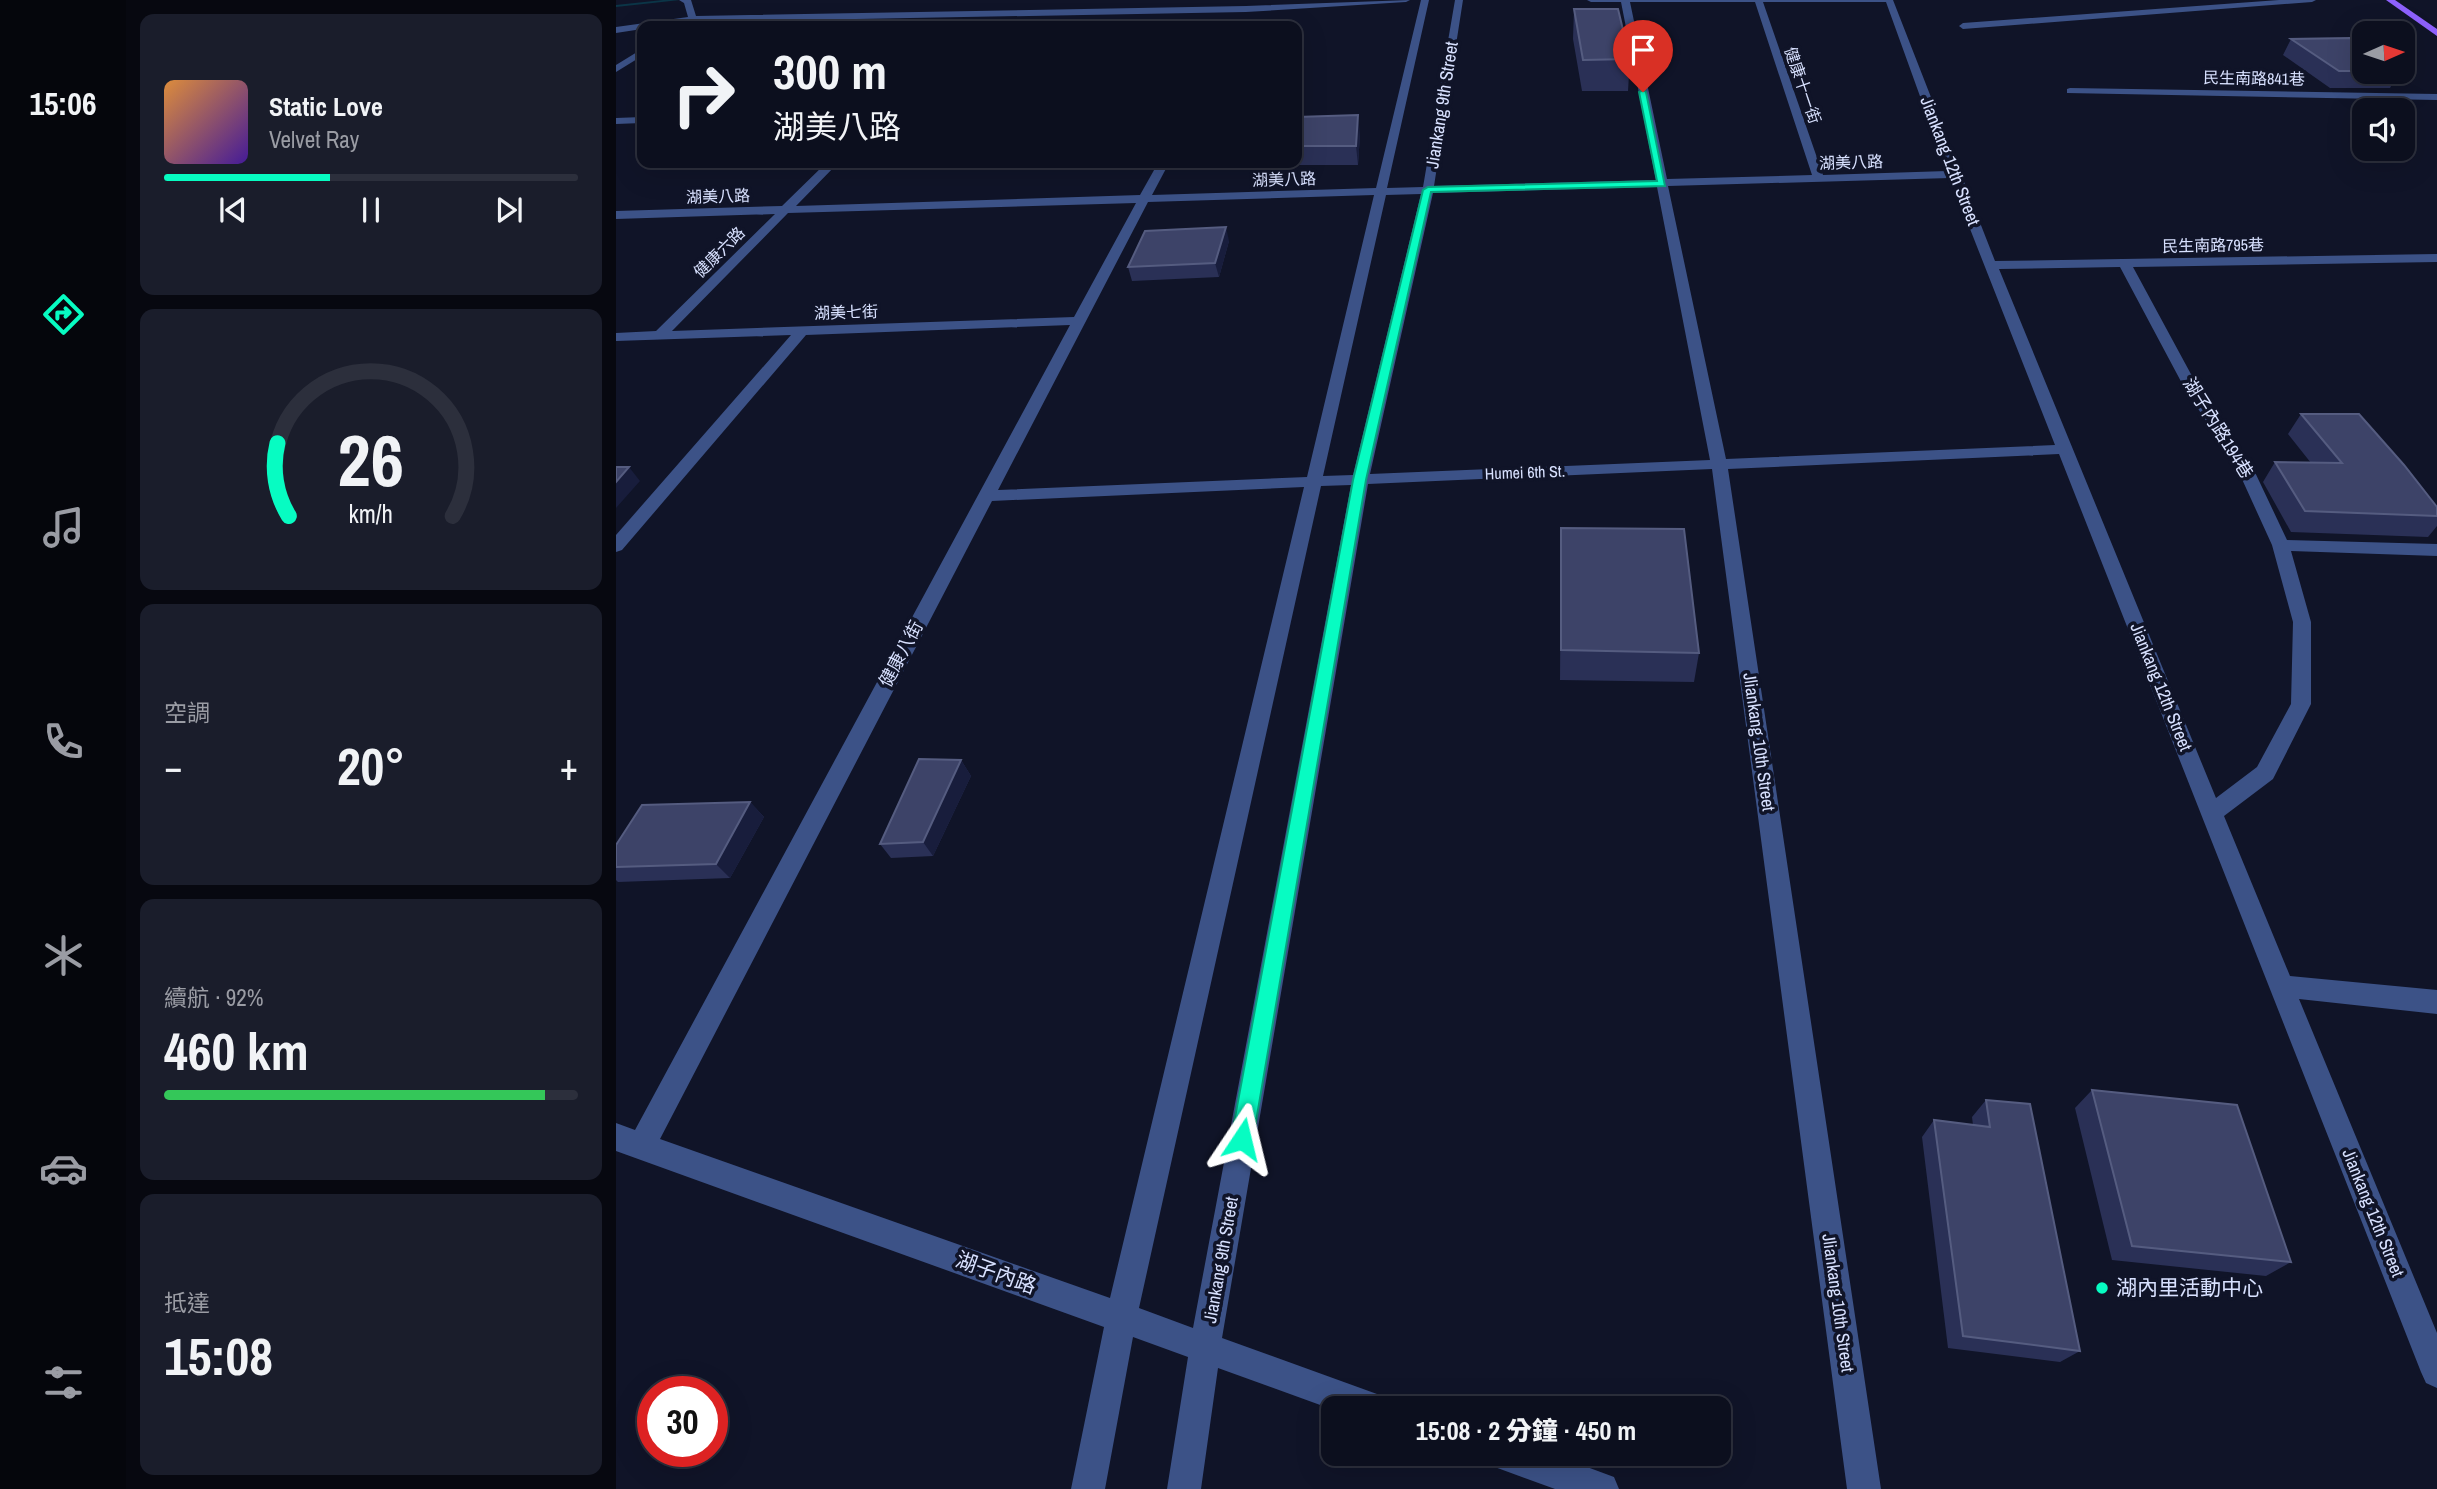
<!DOCTYPE html>
<html lang="zh-TW">
<head>
<meta charset="utf-8">
<style>
  body { margin:0; font-family:"Archivo Narrow","Noto Sans TC",sans-serif; background:#1a1d2b; color:#f1f3f6; height:100vh; display:flex; flex-direction:column; font-size:26px; white-space:nowrap }
  * { box-sizing:border-box; margin:0 }
  p { font-size:23px; color:#9a9ca4 }
  .icon { flex:none; width:38px; height:38px; fill:none; stroke:currentColor; stroke-width:2; stroke-linecap:round; stroke-linejoin:round }
  .map { position:relative; flex:1; overflow:hidden }
  .panel { display:flex; flex-direction:column; gap:14px; padding:14px; background:#070810; width:490px }
  .panel>* { flex:none }
  .hud { position:absolute; left:21px; top:21px; width:665px; height:147px; border-radius:14px; box-shadow:0 7px 28px #0002,0 0 0 2px #2c2f3c; background:#0c0f1e; color:#f1f3f6; overflow:hidden }
  .needle { width:46px; rotate:87deg }
  .controls { position:absolute; left:1736px; top:21px; display:grid; gap:14px }
  .controls a { display:grid; place-items:center; width:63px; height:63px; border-radius:14px; background:#0c0f1e; box-shadow:0 7px 28px #0002,0 0 0 2px #2c2f3c; font-size:35px }
  .speed { position:absolute; left:21px; top:1376px; display:flex; gap:14px; font-size:35px; font-weight:700; text-align:center }
  .speed>* { display:grid; place-content:center; width:91px; height:91px; border-radius:50%; background:#0c0f1e; box-shadow:0 7px 28px #0002,0 0 0 2px #2c2f3c; line-height:1 }
  .speed .limit { border:10px solid #d22; background:#fff; color:#111 }
  .pin { position:absolute; display:grid; place-items:center; width:60px; height:60px; color:#fff; margin:-72px -30px; border-radius:50% 50% 50% 0; rotate:-45deg; box-shadow:0 0 7px #0007 }
  .pin .icon { rotate:45deg }
  .me { position:absolute; width:77px; margin:-38px; rotate:10deg; stroke-linejoin:round; filter:drop-shadow(0 0 5px #0008) }
  .turn { display:flex; align-items:center; gap:24px; height:147px; padding:0 21px; font-size:32px }
  .turn .icon { width:91px; height:91px; stroke-width:2.5 }
  .turn b { display:block; font-size:49px; line-height:60px }
  .big { font-size:52px; font-weight:800; line-height:1.1 }
  .panel .widget { flex:1; display:flex; flex-direction:column; justify-content:center; gap:10px; min-width:0; padding:0 24px; border-radius:14px; background:#1a1d2b }
  .panel .dial { align-items:center; gap:0 }
  .dial svg { height:182px; overflow:visible; fill:none; stroke:#2c2f3c; stroke-width:7; stroke-linecap:round; text-anchor:middle }
  .dial text { fill:#f1f3f6; stroke:none }
  .song { display:flex; align-items:center; gap:21px }
  .cover { width:84px; height:84px; border-radius:10px; background:linear-gradient(135deg,hsl(30 70% 55%),hsl(260 70% 35%)) }
  .played { height:7px; border-radius:4px; background:linear-gradient(90deg,#07fcc2 40%,#2c2f3c 40%) }
  .keys { display:flex; justify-content:space-around; direction:ltr }
  .heat { display:flex; justify-content:space-between; align-items:center; font-size:38px; direction:ltr }
  .charge { height:10px; border-radius:5px; background:linear-gradient(90deg,#34c759 92%,#2c2f3c 0) }
  .trip { position:absolute; left:705px; top:1396px; width:410px; height:70px; border-radius:14px; background:#0c0f1e; box-shadow:0 7px 28px #0002,0 0 0 2px #2c2f3c; font-weight:800; line-height:70px; text-align:center }
  main { display:flex; flex:1; min-height:0 }
  .tab-bar { display:flex; flex-direction:column; width:126px; justify-content:space-around; align-items:center; background:#05060c; color:#9a9ca4 }
  .tab-bar .icon { width:49px; height:49px }
  .tab-bar .selected { color:#07fcc2 }
  .tab-bar b { font-size:32px; color:#f1f3f6 }
  .map>svg:first-child { display:block }
</style>
</head>
<body>
<main>
<nav class="tab-bar">
<b>15:06</b>
<svg class="icon selected" aria-label="directions" viewBox="0 0 24 24"><path d="M12 3l9 9-9 9-9-9zM9 14v-3h6M13 9l2 2-2 2"/></svg>
<svg class="icon" aria-label="music" viewBox="0 0 24 24"><path d="M9 18V5l10-2v13"/><circle cx="6" cy="18" r="3"/><circle cx="16" cy="16" r="3"/></svg>
<svg class="icon" aria-label="phone" viewBox="0 0 24 24"><path d="M5 4h4l2 5-3 2q2 4 5 5l2-3 5 2v4C11 20 4 13 5 4z"/></svg>
<svg class="icon" aria-label="climate" viewBox="0 0 24 24"><path d="M12 3v18M4 7l16 10M4 17L20 7"/></svg>
<svg class="icon" aria-label="car" viewBox="0 0 24 24"><path d="M5 17H2v-5l4-1 3-4h7l3 4 3 1v5h-3M9 17h6M6 11h13"/><circle cx="7" cy="17" r="2"/><circle cx="17" cy="17" r="2"/></svg>
<svg class="icon" aria-label="filters" viewBox="0 0 24 24"><path d="M4 7h16M4 17h16"/><circle cx="9" cy="7" r="2"/><circle cx="15" cy="17" r="2"/></svg>
</nav>
<section class="panel">
<div class="widget">
<div class="song"><i class="cover"></i><div><b>Static Love</b><p>Velvet Ray</p></div></div>
<div class="played"></div>
<div class="keys"><svg class="icon" aria-label="previous" viewBox="0 0 24 24"><path d="M18 5L8 12l10 7zM5 5v14"/></svg><svg class="icon" aria-label="pause" viewBox="0 0 24 24"><path d="M8 5v14M16 5v14"/></svg><svg class="icon" aria-label="next" viewBox="0 0 24 24"><path d="M6 5l10 7-10 7zM19 5v14"/></svg></div>
</div>
<div class="widget dial"><svg viewBox="0 0 100 80">
<path d="M14 69A42 42 0 1 1 86 69"/>
<path d="M14 69A42 42 0 0 1 9 37" stroke="#07fcc2"/>
<text x="50" y="56" font-size="32" font-weight="700">26</text>
<text x="50" y="72" font-size="11">km/h</text>
</svg></div>
<div class="widget"><p>空調</p>
<div class="heat"><a>−</a><b class="big">20°</b><a>+</a></div>
</div>
<div class="widget"><p>續航 · 92%</p><b class="big">460 km</b><div class="charge"></div></div>
<div class="widget"><p>抵達</p><b class="big">15:08</b></div>
</section>
<div class="map">
<svg width="1821" height="1489" viewBox="0 0 1821 1489">
  <rect width="100%" height="100%" fill="#101428"/>
  <g fill="none" stroke-linecap="round" stroke-linejoin="round">
    <path fill="#0b3547" fill-rule="evenodd" d="M47 0H64L0 7V5Z"/>
    <path fill="#3c5287" fill-rule="evenodd" d="M63 0H75L80 16 630 6 794 0 790 2 630 12 77 22 26 26V29L0 33V27L72 17 68 3Z
      M805 0H813L771 188 807 187 839 0H847L818 186 1040 180 1005 2H975L971 0H1277L1379 261 1821 254V262L1517 267 1583 389 1636 466 1671 540 1821 544V556L1675 551 1695 622V704L1657 779 1608 816 1674 976 1821 990V1014L1683 999 1821 1333V1388L1810 1383 1805 1372 1443 454 1112 469 1265 1489H1231L1096 469 752 484 606 1338 772 1398 777 1409 718 1410 602 1368 585 1489H551L572 1357 517 1337 489 1489H455L488 1327 0 1151V1123L19 1130 454 325 190 335 6 550 0 552V535L175 335 0 341V333L40 331 159 214 0 219V211L166 206 210 163H222L180 206 524 195 542 163H553L536 195 760 188ZM1014 2H1139L1196 175 1051 179ZM1147 2H1270L1331 171 1207 175ZM1334 178 1439 445 1110 459 1052 186ZM1041 187 1094 460 754 474 817 193ZM805 194 737 475 707 476 770 195ZM758 195 691 477 382 490 532 202ZM520 203 458 317 56 331 172 213ZM1504 267 1569 389 1620 466 1656 545 1677 622 1675 704 1641 767 1600 798 1383 269ZM735 485 577 1328 523 1308 705 486ZM688 487 494 1298 44 1139 376 501Z
      M1663 0H1700L1696 2 1347 29 1343 26 1347 23Z
      M26 49V56L0 72V65Z
      M1454 88 1821 94V100L1451 93V89Z
      M26 117V123L0 124V118Z
      M872 1454H936L998 1477 1003 1489H939L876 1466Z"/>
    <path fill="#8e61fd" fill-rule="evenodd" d="M1770 0H1779L1821 29V36Z"/>
  </g>
  <path fill="#2a3056" d="M958 9 1014 59 1012 91H966L957 39Z
    M1675 39 1748 48V72H1783L1774 88H1714L1667 55Z
    M681 117 744 134 742 165H674V163H681Z
    M613 241 603 277 516 281 512 267Z
    M1685 414 1821 507V526L1812 537 1675 532 1647 482 1659 462 1695 463 1672 434Z
    M945 528 1083 653 1078 682 944 680Z
    M345 760 355 776 317 856 275 858 264 844Z
    M134 802 148 817 114 878 2 882 0 880V845Z
    M1476 1090 1675 1262 1650 1276 1496 1260 1459 1108Z
    M1370 1100 1464 1351 1444 1362 1332 1348 1306 1137 1318 1120 1357 1125 1356 1117Z"/>
  <path fill="#181d3c" d="M742 115 744 134 742 165 740 146Z
    M610 227 613 241 603 277 599 263Z
    M13 467 24 481 0 508V482Z
    M345 760 355 776 317 856 307 842Z
    M134 802 148 817 114 878 100 864Z"/>
  <path fill="#3d4368" stroke="#555c80" stroke-width="2" d="M958 9H1002L1014 59 967 60Z
    M1734 38 1748 48V71H1723L1675 39Z
    M742 115 740 146H681V117Z
    M610 227 599 263 512 267 529 231Z
    M1685 414H1743L1788 465 1821 507V516L1689 511 1659 462 1726 463Z
    M0 467H13L0 482Z
    M945 528 1068 529 1083 653 945 650Z
    M303 759 345 760 307 842 264 844Z
    M134 802 100 864 0 867V845L26 805Z
    M1476 1090 1621 1105 1675 1262 1516 1246Z
    M1370 1100 1414 1104 1464 1351 1347 1336 1318 1120 1374 1127Z"/>
  <path fill="#07fcc2" stroke="#05a47e" stroke-width="2" d="M1027 90 1030 92 1049 186 815 192 750 480 637 1139 633 1147 626 1150 619 1147 615 1139 737 480 807 190 812 187 1041 181 1023 92Z"/>
  <circle fill="#07fcc2" stroke="#101428" stroke-width="2.5" cx="1486" cy="1288" r="7"/>
  <g text-anchor="middle" stroke-width="7" stroke-linejoin="round" paint-order="stroke">
    <g font-size="16" fill="#d8e1ff" stroke="#101428">
      <text transform="translate(1638 78) rotate(1)" y="6">民生南路841巷</text>
      <text transform="translate(1187 85) rotate(71)" y="6">健康十一街</text>
      <text transform="translate(1235 162) rotate(-2)" y="6">湖美八路</text>
      <text transform="translate(668 179) rotate(-2)" y="6">湖美八路</text>
      <text transform="translate(102 196) rotate(-2)" y="6">湖美八路</text>
      <text transform="translate(1597 245) rotate(-1)" y="6">民生南路795巷</text>
      <text transform="translate(103 252) rotate(-45)" y="6">健康六路</text>
      <text transform="translate(230 312) rotate(-2)" y="6">湖美七街</text>
      <text transform="translate(909 472) rotate(-2)" y="6">Humei 6th St.</text>
    </g>
    <g font-size="18" fill="#d8e1ff" stroke="#101428">
      <text transform="translate(826 105) rotate(-81)" y="6">Jiankang 9th Street</text>
      <text transform="translate(1334 161) rotate(69)" y="6">Jiankang 12th Street</text>
      <text transform="translate(1602 428) rotate(58)" y="6">湖子內路194巷</text>
      <text transform="translate(285 654) rotate(-62)" y="6">健康八街</text>
      <text transform="translate(1545 687) rotate(68)" y="6">Jiankang 12th Street</text>
      <text transform="translate(1143 742) rotate(82)" y="6">Jliankang 10th Street</text>
      <text transform="translate(1757 1213) rotate(68)" y="6">Jiankang 12th Street</text>
      <text transform="translate(605 1260) rotate(-80)" y="6">Jiankang 9th Street</text>
      <text transform="translate(1222 1303) rotate(82)" y="6">Jliankang 10th Street</text>
    </g>
    <g font-size="21" fill="#d8e1ff" stroke="#101428">
      <text transform="translate(380 1273) rotate(20)" y="7">湖子內路</text>
    </g>
    <g font-size="21" fill="#d8e1ff" stroke="#101428" text-anchor="start">
      <text x="1500" y="1295">湖內里活動中心</text>
    </g>
  </g>
</svg>
<div class="controls">
<a><svg class="needle" viewBox="-14 -14 28 28"><path d="M0-13l5 13h-10z" fill="#e53935"/><path d="M0 13l5-13h-10z" fill="#9a9ca4"/></svg></a>
<a><svg class="icon" aria-label="sound" viewBox="0 0 24 24"><path d="M4 9h4l5-4v14l-5-4H4zM17 9q2 3 0 6"/></svg></a>
</div>
<div class="speed"><div class="limit">30</div></div>
<div class="pin" style="left:1027px;top:92px;background:#d93025"><svg class="icon" aria-label="arrive" viewBox="0 0 24 24"><path d="M6 21V4h12l-3 4 3 4H6"/></svg></div>
<svg class="me" style="left:626px;top:1139px" viewBox="-20 -20 40 40"><path d="M0-17L14 15 0 8-14 15z" fill="#07fcc2" stroke="#fff" stroke-width="4"/></svg>
<div class="trip">15:08 · 2 分鐘 · 450 m</div>
<div class="hud">
<div class="turn"><svg class="icon" aria-label="right" viewBox="0 0 24 24"><path d="M7 20v-9h11M14 6l5 5-5 5"/></svg><div><b>300 m</b>湖美八路</div></div>
</div>
</div>
</main>
</body>
</html>
